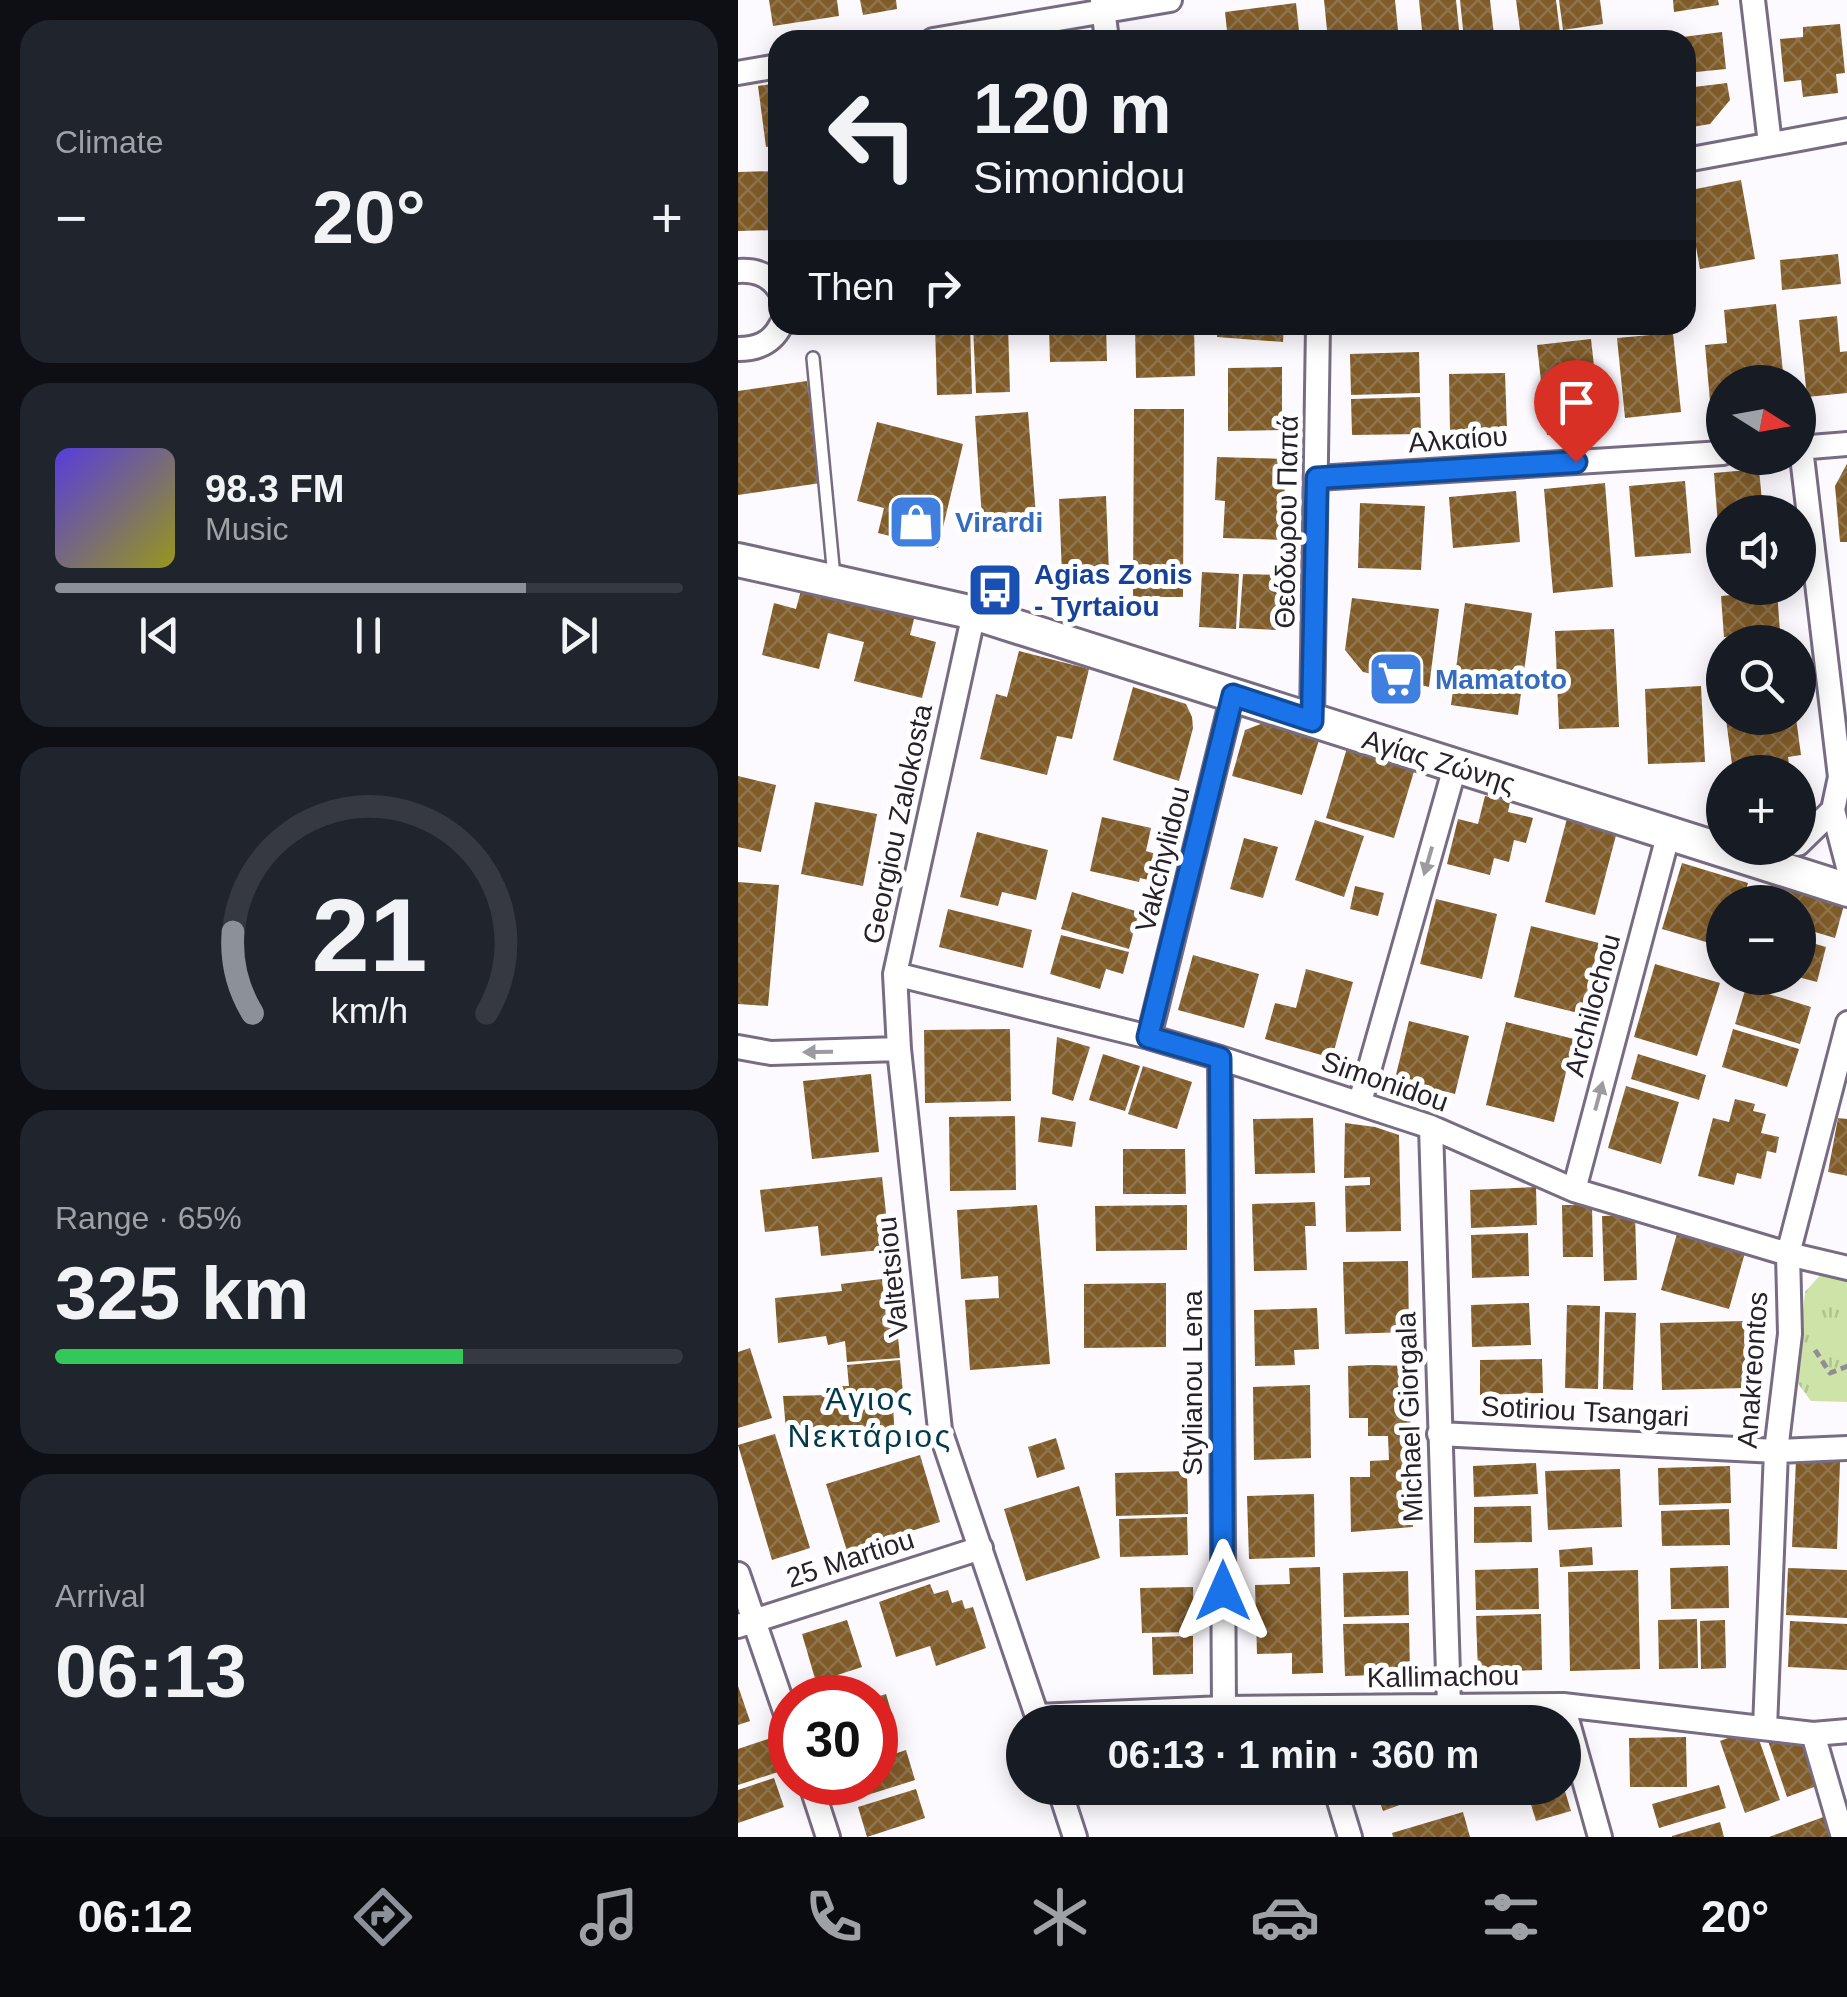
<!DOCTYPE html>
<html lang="en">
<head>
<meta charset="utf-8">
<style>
  body { margin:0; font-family:Arial,sans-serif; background:#20242c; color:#f1f3f6; height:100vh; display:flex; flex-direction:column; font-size:38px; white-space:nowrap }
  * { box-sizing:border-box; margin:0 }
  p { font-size:32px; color:#9ea1a6 }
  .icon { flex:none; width:55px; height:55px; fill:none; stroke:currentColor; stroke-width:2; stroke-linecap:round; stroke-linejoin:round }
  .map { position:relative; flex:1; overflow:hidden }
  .side { display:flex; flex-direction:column; gap:20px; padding:20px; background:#0d0f14; width:738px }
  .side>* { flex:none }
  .banner { position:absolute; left:30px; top:30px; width:928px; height:305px; border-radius:30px; box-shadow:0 5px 25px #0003; background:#171b24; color:#f1f3f6; overflow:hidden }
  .needle { width:65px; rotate:101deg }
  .tools { position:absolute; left:968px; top:365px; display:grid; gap:20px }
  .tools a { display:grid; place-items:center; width:110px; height:110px; border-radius:50%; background:#171b24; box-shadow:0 5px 25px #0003; font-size:50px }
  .speed { position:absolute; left:30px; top:1675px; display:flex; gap:20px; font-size:50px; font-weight:700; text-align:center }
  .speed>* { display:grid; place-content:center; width:130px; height:130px; border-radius:50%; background:#171b24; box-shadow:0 5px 25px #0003; line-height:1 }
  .speed .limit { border:15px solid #d22; background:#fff; color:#111 }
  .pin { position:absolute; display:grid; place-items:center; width:85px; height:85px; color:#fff; margin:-102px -42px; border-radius:50% 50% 50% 0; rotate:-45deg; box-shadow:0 0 10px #0007 }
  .pin .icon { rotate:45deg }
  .me { position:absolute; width:110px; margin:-55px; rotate:0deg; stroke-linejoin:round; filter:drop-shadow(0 0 8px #0008) }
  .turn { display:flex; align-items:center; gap:35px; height:210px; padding:0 40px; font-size:45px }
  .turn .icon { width:130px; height:130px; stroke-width:2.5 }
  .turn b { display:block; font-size:70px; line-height:85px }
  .then { display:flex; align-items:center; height:95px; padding:0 40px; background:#0003; gap:20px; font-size:38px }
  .big { font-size:75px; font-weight:700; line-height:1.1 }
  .side .tile { flex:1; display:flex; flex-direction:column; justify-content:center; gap:15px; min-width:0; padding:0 35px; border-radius:30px; background:#20242c }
  .side .dial { align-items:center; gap:0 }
  .dial svg { height:260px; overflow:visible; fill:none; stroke:#363941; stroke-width:7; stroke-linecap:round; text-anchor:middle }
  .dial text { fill:#f1f3f6; stroke:none }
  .song { display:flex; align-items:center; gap:30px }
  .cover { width:120px; height:120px; border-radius:15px; background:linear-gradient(135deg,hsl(250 70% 55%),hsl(60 70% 35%)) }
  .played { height:10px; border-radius:5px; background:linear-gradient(90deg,#8c9099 75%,#363941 75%) }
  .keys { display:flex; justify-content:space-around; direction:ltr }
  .heat { display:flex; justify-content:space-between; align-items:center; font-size:55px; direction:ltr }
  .charge { height:15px; border-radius:8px; background:linear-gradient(90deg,#34c759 65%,#363941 0) }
  .trip { position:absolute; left:268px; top:1705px; width:575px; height:100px; border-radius:50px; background:#171b24; box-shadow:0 5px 25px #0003; font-weight:700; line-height:100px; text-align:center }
  .tab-bar { display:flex; height:160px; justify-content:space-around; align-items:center; background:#090b0e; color:#9ea1a6 }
  .tab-bar .icon { width:70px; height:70px }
  .tab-bar .selected { color:#8c9099 }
  .tab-bar b { font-size:45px; color:#f1f3f6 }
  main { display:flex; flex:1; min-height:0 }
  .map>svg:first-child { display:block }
</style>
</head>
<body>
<main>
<section class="side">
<div class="tile"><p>Climate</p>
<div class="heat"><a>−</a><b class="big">20°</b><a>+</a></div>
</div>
<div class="tile">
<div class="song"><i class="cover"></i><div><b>98.3 FM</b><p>Music</p></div></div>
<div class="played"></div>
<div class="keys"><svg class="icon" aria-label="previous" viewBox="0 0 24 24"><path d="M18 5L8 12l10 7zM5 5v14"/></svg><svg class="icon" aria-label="pause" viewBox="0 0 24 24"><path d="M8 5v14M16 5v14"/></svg><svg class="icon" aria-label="next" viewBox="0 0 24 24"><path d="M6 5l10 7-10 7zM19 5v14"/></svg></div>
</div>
<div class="tile dial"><svg viewBox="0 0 100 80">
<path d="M14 69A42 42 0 1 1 86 69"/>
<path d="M14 69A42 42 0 0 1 8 44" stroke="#8c9099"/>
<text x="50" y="56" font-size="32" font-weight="700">21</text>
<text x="50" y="72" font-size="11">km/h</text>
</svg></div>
<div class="tile"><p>Range · 65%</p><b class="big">325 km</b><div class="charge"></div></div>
<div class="tile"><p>Arrival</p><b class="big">06:13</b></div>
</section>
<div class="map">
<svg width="1110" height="1837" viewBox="0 0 1110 1837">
  <defs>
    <pattern id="park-tufts" width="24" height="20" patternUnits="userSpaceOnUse" patternTransform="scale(2.5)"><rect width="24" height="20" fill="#cde3a7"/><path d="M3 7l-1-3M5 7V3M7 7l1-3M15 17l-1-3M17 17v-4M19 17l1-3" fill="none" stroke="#b0c290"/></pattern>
    <pattern id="building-cross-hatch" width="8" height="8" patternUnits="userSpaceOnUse" patternTransform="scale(2.5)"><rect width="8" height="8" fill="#805c28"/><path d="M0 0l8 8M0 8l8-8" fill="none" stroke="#90744e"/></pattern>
  </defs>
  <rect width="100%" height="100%" fill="#fcfaff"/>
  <path fill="url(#park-tufts)" d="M1084 1273 1109 1277V1402L1073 1401 1058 1381 1067 1292Z"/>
  <path fill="url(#building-cross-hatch)" d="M31 0H99L101 16 35 26Z
    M122 0H158L159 9 125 15Z
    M586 0H657L661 40H590Z
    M681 0H718L722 40H685Z
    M722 0H752L756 35 726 39Z
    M778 0H818L822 33 783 37Z
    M821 0H862L865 24 825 30Z
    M935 0H980L981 5 936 12Z
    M558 3 562 40H490L487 12Z
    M1102 24 1107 73 1098 74 1100 93 1065 97 1063 80 1046 82 1042 39 1065 37V27Z
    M431 32 432 40H392V36Z
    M984 32 988 69 948 73V40L937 38Z
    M40 83V145L28 147 20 86Z
    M989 83 992 100 972 124 948 128V88Z
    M40 171V230L0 231V172Z
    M1003 180 1017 259 962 269 948 191Z
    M1100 254 1103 284 1044 290 1042 260Z
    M1038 304 1046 382H985V411L973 412 967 345 989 343 986 310Z
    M1099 316 1102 352 1110 351V393L1069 397 1061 320Z
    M197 325H232L234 394 199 395Z
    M235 325H270L272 392 238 393Z
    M311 325H368L369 361 312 362Z
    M397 325H456L457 376 398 378Z
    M480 325H546L545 342 479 337Z
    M935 333 943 412 887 418 879 338Z
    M853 339 863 429 809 435 799 345Z
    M681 352 682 393 613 395 612 354Z
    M544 367V430L490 431V368Z
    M767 373 769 431 712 432 711 374Z
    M69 381 83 483 0 495V391Z
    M682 397 683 434 614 435 613 399Z
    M396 409H446L445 597H395Z
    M290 412 299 529 245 533 237 416Z
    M139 422 225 444 200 548 140 533 146 508 119 501Z
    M479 457 547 459 546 540 485 538 487 501 477 500Z
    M1110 462V542H1102L1097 486Z
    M1021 469 1025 512H985V552H982L976 473Z
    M947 481 953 553 897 557 891 486Z
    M867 483 875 587 815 593 806 489Z
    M778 491 782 542 715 548 711 497Z
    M368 496 371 573 324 575 321 499Z
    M622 503 687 506 683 570 620 568Z
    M464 572 501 574 498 629 461 627Z
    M505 574 541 575 538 630 501 628Z
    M65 583 178 611 172 635 198 642 184 698 116 681 126 642 90 633 81 669 24 655 36 603 58 609Z
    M1039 591 1042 632 986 637 983 596Z
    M614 598 701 609 691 687 625 672 607 650Z
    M727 603 794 613 780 715 713 705Z
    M876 629 881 727 821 729 817 631Z
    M281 651 351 669 334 739 319 736 309 775 242 759 258 694 269 697Z
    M963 686 967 762 910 764 907 689Z
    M395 687 448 704 454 717 455 728 441 781 375 760Z
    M997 718H1058L1063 755 1050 757 1052 772H995L988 719Z
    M528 722 581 740 564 795 494 776 507 730Z
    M609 748 677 768 656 838 588 818Z
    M0 776 38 785 23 852 0 847Z
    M747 796 772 802 770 812 795 818 788 843 776 840 771 862 756 858 752 875 709 864 720 819 740 824Z
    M77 802 139 814 125 886 63 874Z
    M831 811 881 824 857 915 807 902Z
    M364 817 413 828 408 851 422 855 415 881 402 878 401 882 352 871Z
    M577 820 626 836 606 897 557 880Z
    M239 832 310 850 298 900 264 892 260 906 222 897Z
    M506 838 540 847 525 898 492 889Z
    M944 863 1010 883 1004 902H985V947L924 929Z
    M0 882 41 885 30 1006 0 1004Z
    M1034 884 1106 905 1097 938 1060 927V902H1028Z
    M617 886 646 893 640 916 612 909Z
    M334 892 401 912 391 949 323 929Z
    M698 899 759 914 744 979 682 964Z
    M210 909 294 930 285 968 201 947Z
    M793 926 861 943 844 1014 776 997Z
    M323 935 391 952 385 974 368 969 362 989 312 974Z
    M1060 939 1088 947 1079 982 1060 977Z
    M455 955 521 974 506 1028 440 1010Z
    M917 964 982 983 959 1056 896 1037Z
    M568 969 615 982 594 1058 527 1039 537 1003 558 1008Z
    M1008 987 1073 1007 1062 1044 997 1024Z
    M671 1021 731 1036 717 1094 657 1079Z
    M768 1022 836 1039 816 1122 748 1105Z
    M272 1029 273 1101 187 1103 186 1030Z
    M995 1029 1061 1049 1049 1087 984 1067Z
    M319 1037 352 1047 335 1101 314 1094Z
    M365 1054 402 1066 387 1111 351 1100Z
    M900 1054 968 1075 961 1100 893 1079Z
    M405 1066 454 1082 439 1129 390 1114Z
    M133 1074 141 1152 74 1159 65 1081Z
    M888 1086 941 1102 923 1164 870 1148Z
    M997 1099 1017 1104 1015 1111 1028 1114 1023 1133 1041 1137 1038 1153 1029 1151 1023 1179 999 1173 996 1185 960 1176 975 1118 991 1122Z
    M277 1116 278 1190 212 1191 211 1117Z
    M303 1117 338 1122 334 1147 300 1142Z
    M575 1118 577 1173 517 1174 515 1119Z
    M1100 1118 1110 1119V1176L1090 1172Z
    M607 1123 637 1127 661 1135 663 1231 608 1232 607 1186 632 1185V1177L606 1178Z
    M385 1149H447L448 1194H385Z
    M144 1177 152 1249 83 1256 80 1226 27 1232 22 1190Z
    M798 1187 799 1225 733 1228 732 1190Z
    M577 1202 578 1226H567L569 1270 516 1271 514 1204Z
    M299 1205 312 1364 232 1370 227 1300 261 1298 260 1276 223 1279 219 1210Z
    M449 1205V1250L358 1251 357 1206Z
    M824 1205H854L855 1257H825Z
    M897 1215 899 1280 866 1281 864 1216Z
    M940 1230 1008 1249 991 1309 923 1290Z
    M790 1233 791 1276 734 1278 733 1235Z
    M670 1261 671 1332 607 1334 605 1262Z
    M144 1279 148 1316 158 1314 162 1358 109 1362 107 1341 90 1345 88 1336 40 1343 37 1298 104 1291 103 1284Z
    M428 1283V1347L346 1348V1284Z
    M791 1303 793 1345 734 1347 733 1305Z
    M829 1305 862 1306 860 1389 827 1388Z
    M579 1308 581 1349 556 1350 557 1365 517 1366 516 1310Z
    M867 1312 898 1313 895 1390 865 1389Z
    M1006 1321 1008 1388 924 1390 922 1323Z
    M12 1348 34 1418 0 1428V1352Z
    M804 1359 805 1393 742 1395V1360Z
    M162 1360 166 1404H155L157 1441 116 1443V1436L49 1441 45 1396 93 1395 94 1386H111L109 1365Z
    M634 1365 671 1366 675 1527 613 1532 612 1477H632V1461L651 1460 650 1436H630V1418H611L610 1366Z
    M572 1385 573 1458 516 1460 515 1387Z
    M37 1434 72 1548 34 1560 0 1445Z
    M318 1438 327 1469 299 1478 290 1447Z
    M182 1455 202 1522 109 1551 88 1484Z
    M1058 1460 1102 1462 1099 1549 1054 1547Z
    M798 1463 800 1494 736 1497 735 1466Z
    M992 1466 993 1503 921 1505 920 1468Z
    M882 1469 884 1527 810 1530 807 1471Z
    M449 1471 450 1514 378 1516 377 1473Z
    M341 1486 362 1558 288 1581 266 1509Z
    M576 1494 577 1557 511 1559 509 1496Z
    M793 1506 794 1542 736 1543V1507Z
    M991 1509 992 1545 924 1546 923 1511Z
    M449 1517 450 1555 382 1557 381 1519Z
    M854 1547 855 1565 822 1567 821 1550Z
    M990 1566 991 1608 933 1609 932 1568Z
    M582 1567 585 1673 554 1674V1653L519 1654 517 1585 552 1584 551 1568Z
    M800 1568 801 1609 738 1610 737 1570Z
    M1050 1568 1110 1570V1618L1048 1615Z
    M900 1570 902 1669 832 1671 830 1572Z
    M670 1571 671 1615 606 1617 605 1573Z
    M192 1584 196 1594 210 1590 214 1603 224 1600 227 1609 235 1607 248 1648 198 1666 192 1646 158 1657 141 1602Z
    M455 1587 456 1632 404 1633 402 1588Z
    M803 1614 804 1670 740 1672 738 1616Z
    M959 1619 960 1668 921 1669 920 1620Z
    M109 1620 124 1667 78 1682 64 1634Z
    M987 1620 988 1668 963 1669 962 1621Z
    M1052 1621 1110 1624V1670L1050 1667Z
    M671 1623 672 1674 607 1676 605 1624Z
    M455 1636V1674L415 1675 414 1637Z
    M0 1686 12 1721 0 1725Z
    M148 1694 159 1731 138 1738V1697Z
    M1017 1728 1042 1800 1007 1813 982 1741Z
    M1058 1728 1079 1786 1049 1797 1029 1738Z
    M948 1737 949 1787H892L891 1738Z
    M30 1739 40 1772 0 1785V1749Z
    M168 1750 177 1780 117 1799 112 1782H138V1760Z
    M36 1778 46 1807 0 1823V1790Z
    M981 1785 988 1808 921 1828 914 1804Z
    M471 1788H548V1801L471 1804Z
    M637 1788H708L645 1811Z
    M788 1788H826L833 1811 798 1821Z
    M178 1789 187 1818 129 1837 120 1807Z
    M725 1812 732 1837H655L654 1833Z
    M1088 1816 1095 1837H1031Z
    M982 1822 986 1837H934V1836Z"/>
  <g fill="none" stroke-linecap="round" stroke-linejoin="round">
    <g stroke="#776c82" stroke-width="16">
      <path id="lane" d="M75 358 96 577"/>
    </g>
    <g stroke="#776c82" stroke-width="28">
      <path id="street" d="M364 0 369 40
        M1015 0 1032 144
        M195 40 432 0
        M0 73 40 66
        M948 160 1110 130
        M0 271C16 270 31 274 40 288
        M0 349C20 349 34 343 43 325
        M1060 448 1110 444
        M1063 448 1102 777 1095 810 1110 867
        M579 478 985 453
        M236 613 157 974 161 1049 202 1430 301 1722
        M574 721 580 325
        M1060 844 1095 810
        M157 974 411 1037 482 1058 693 1127 836 1190 1050 1254 1110 1268
        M411 1037 495 695
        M0 1047 33 1053 161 1049
        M482 1058 486 1708
        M622 1102 717 767
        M693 1127 711 1706
        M836 1190 930 836
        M701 1434 1038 1451 1110 1448
        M0 1574 52 1726
        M0 1626 243 1548
        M825 1705 862 1837
        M299 1716 486 1708 825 1705 1075 1734 1110 1731
        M1027 1728 1038 1451 1052 1334 1050 1254 1110 1023
        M1075 1734 1105 1837
        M72 1782 90 1837
        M321 1788 337 1837
        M597 1788 612 1837"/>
    </g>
    <g stroke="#776c82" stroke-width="38">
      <path id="secondary" d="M0 560 236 613 1110 890"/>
    </g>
    <path stroke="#918d94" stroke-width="5" stroke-dasharray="8 5" stroke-linecap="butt" d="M1077 1350 1092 1373 1110 1366"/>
    <use href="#lane" stroke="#fff" stroke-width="11"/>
    <use href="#street" stroke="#fff" stroke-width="22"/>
    <use href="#secondary" stroke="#fff" stroke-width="32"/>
  </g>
  <defs><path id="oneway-solid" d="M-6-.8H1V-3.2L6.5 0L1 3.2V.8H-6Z" transform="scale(2.5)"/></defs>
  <g fill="#9d9b9f">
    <use href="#oneway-solid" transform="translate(690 861) rotate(106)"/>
    <use href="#oneway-solid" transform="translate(80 1052) rotate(179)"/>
    <use href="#oneway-solid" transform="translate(861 1096) rotate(-75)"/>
  </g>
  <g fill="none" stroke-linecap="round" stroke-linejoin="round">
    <g stroke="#114b97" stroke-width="25">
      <path id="route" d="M485 1591 482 1058 410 1037 495 695 574 721 579 478 838 462"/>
    </g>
    <use href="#route" stroke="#1a73e8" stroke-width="18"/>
  </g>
  <defs>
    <g id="shop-square" transform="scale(2.875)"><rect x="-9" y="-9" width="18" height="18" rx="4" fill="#3f7fe0" stroke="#fff"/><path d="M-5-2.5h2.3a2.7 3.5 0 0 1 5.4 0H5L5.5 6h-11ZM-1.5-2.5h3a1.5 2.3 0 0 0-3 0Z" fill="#fff"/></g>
    <g id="bus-square" transform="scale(2.875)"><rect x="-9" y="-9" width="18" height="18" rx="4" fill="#1a4fb4" stroke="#fff"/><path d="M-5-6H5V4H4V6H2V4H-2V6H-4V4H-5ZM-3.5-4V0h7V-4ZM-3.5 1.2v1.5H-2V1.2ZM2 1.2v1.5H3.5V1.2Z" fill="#fff"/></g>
    <g id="supermarket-square" transform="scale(2.875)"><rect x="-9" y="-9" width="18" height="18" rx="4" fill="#3f7fe0" stroke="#fff"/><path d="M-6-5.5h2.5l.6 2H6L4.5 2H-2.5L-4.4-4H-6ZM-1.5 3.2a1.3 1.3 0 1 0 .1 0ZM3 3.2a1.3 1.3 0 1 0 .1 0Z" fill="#fff"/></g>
  </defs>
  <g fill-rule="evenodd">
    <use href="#shop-square" x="178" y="522"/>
    <use href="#bus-square" x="257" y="590"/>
    <use href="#supermarket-square" x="658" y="679"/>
  </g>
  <g text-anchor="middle" stroke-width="10" stroke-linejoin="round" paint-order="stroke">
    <g font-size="28" fill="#26212a" stroke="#fff">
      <text transform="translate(720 439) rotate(-4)" y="10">Αλκαίου</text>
      <text transform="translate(548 522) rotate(-89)" y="10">Θεόδωρου Παπά</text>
      <text transform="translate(701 761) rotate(17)" y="10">Αγίας Ζώνης</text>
      <text transform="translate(159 824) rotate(-78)" y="10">Georgiou Zalokosta</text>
      <text transform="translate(424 859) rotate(-76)" y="10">Vakchylidou</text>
      <text transform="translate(854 1005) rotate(-75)" y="10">Archilochou</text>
      <text transform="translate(647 1081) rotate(19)" y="10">Simonidou</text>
      <text transform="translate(154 1277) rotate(-96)" y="10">Valtetsiou</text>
      <text transform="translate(1014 1370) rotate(-86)" y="10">Anakreontos</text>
      <text transform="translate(454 1383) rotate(-90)" y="10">Stylianou Lena</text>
      <text transform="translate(847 1411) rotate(3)" y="10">Sotiriou Tsangari</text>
      <text transform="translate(671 1417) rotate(-92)" y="10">Michael Giorgala</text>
      <text transform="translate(112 1558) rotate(-18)" y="10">25 Martiou</text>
      <text transform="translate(705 1676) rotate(-1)" y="10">Kallimachou</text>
    </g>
    <g font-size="28" font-weight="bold" fill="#366cbe" stroke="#fff" text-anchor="start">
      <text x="217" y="532">Virardi</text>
      <text x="697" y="689">Mamatoto</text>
    </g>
    <g font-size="28" font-weight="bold" fill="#164399" stroke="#fff" text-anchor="start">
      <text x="296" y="584">Agias Zonis<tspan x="296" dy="32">- Tyrtaiou</tspan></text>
    </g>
    <g font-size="32" letter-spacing="2.5" fill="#033a4b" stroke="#fff">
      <text x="132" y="1410">Άγιος<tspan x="132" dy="37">Νεκτάριος</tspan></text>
    </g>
  </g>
</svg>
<div class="tools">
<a><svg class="needle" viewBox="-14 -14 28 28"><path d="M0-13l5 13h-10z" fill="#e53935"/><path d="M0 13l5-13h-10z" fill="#9ea1a6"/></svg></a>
<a><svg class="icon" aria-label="sound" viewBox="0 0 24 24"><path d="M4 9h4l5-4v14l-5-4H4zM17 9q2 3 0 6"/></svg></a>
<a><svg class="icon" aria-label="search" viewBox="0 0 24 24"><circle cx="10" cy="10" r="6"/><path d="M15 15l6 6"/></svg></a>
<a>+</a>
<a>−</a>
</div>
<div class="speed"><div class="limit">30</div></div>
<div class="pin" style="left:838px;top:462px;background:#d93025"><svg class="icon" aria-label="arrive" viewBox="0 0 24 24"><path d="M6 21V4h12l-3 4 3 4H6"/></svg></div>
<svg class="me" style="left:485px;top:1591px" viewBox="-20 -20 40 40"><path d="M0-17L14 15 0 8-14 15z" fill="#1a73e8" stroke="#fff" stroke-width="4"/></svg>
<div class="trip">06:13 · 1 min · 360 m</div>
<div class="banner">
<div class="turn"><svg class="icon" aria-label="left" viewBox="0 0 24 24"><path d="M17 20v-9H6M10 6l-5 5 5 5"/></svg><div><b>120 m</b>Simonidou</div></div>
<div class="then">Then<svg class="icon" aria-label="right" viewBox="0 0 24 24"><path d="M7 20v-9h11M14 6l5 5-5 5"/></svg></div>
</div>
</div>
</main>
<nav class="tab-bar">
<b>06:12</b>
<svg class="icon selected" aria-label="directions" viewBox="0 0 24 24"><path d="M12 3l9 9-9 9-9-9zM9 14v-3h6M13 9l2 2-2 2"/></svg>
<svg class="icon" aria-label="music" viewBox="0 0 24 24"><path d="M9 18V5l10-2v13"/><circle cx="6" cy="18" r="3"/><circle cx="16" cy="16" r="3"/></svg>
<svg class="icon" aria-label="phone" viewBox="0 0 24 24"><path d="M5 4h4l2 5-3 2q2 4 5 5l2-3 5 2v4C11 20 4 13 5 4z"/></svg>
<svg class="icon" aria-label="climate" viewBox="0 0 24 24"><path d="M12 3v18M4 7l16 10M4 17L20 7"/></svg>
<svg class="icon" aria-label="car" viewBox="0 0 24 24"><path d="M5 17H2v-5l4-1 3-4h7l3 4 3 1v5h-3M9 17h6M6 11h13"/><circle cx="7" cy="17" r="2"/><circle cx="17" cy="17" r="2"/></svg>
<svg class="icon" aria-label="filters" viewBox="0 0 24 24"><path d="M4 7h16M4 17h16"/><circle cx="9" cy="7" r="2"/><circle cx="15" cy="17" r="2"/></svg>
<b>20°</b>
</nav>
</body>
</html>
